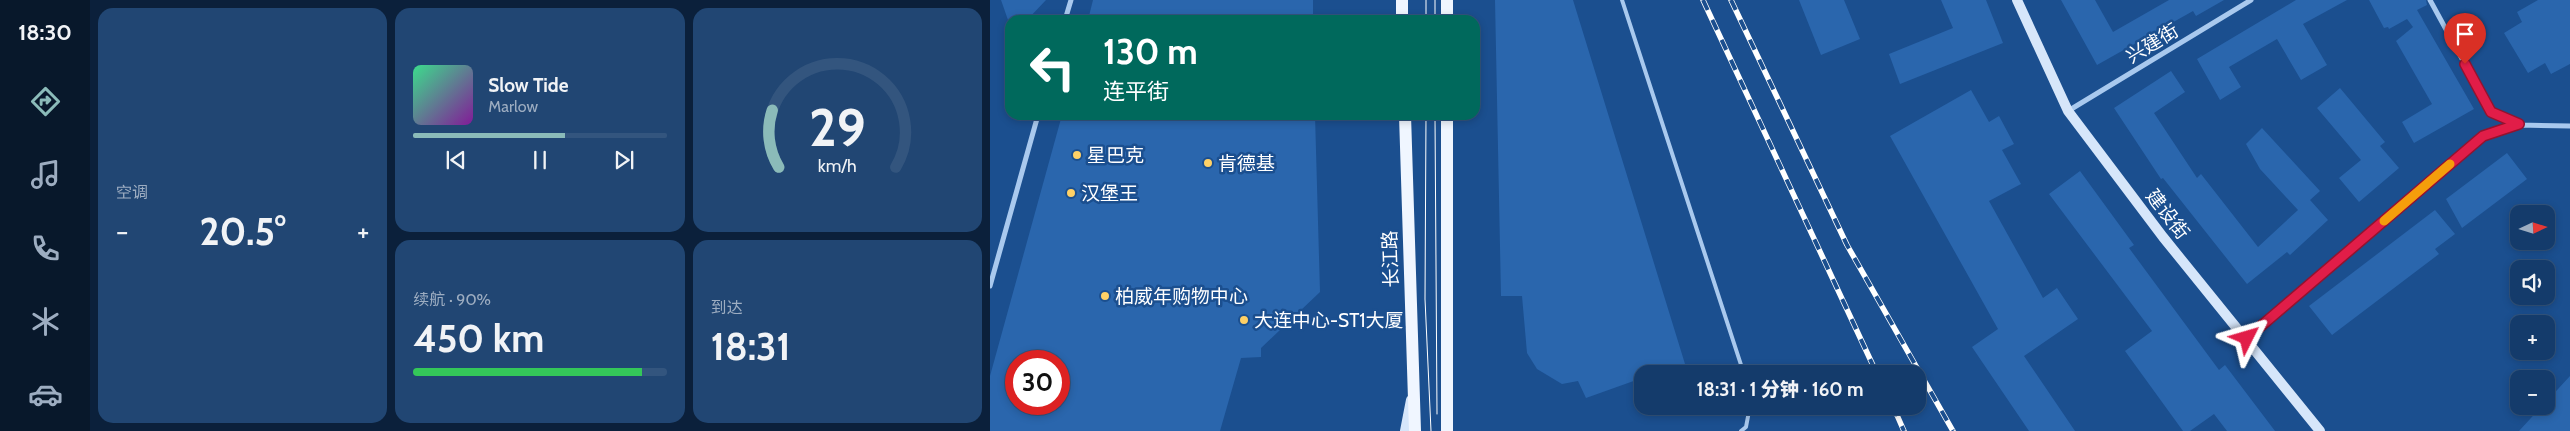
<!DOCTYPE html>
<html lang="zh">
<head>
<meta charset="utf-8">
<style>
  body { margin:0; font-family:Cabin,"Noto Sans SC",sans-serif; background:#214673; color:#f1f3f6; height:100vh; display:flex; flex-direction:column; font-size:19px; white-space:nowrap }
  * { box-sizing:border-box; margin:0 }
  p { font-size:16px; color:#9dadc1 }
  .icon { flex:none; width:28px; height:28px; fill:none; stroke:currentColor; stroke-width:2; stroke-linecap:round; stroke-linejoin:round }
  .map { position:relative; flex:1; overflow:hidden }
  .sheet { display:flex; flex-direction:column; gap:8px; padding:8px; background:#0b203b; width:900px }
  .sheet>* { flex:none }
  .hud { position:absolute; left:15px; top:15px; width:475px; height:105px; border-radius:15px; box-shadow:0 2px 8px #0003,0 0 0 1px #33557e; background:#00695c; color:#fff; overflow:hidden }
  .needle { width:32px; rotate:86deg }
  .fabs { position:absolute; left:1520px; top:205px; display:grid; gap:10px }
  .fabs a { display:grid; place-items:center; width:45px; height:45px; border-radius:10px; background:#143b6b; box-shadow:0 2px 8px #0003,0 0 0 1px #33557e; font-size:25px }
  .speed { position:absolute; left:15px; top:350px; display:flex; gap:10px; font-size:25px; font-weight:700; text-align:center }
  .speed>* { display:grid; place-content:center; width:65px; height:65px; border-radius:50%; background:#143b6b; box-shadow:0 2px 8px #0003,0 0 0 1px #33557e; line-height:1 }
  .speed .limit { border:8px solid #d22; background:#fff; color:#111 }
  .pin { position:absolute; display:grid; place-items:center; width:42px; height:42px; color:#fff; margin:-51px -21px; border-radius:50% 50% 50% 0; rotate:-45deg; box-shadow:0 0 5px #0007 }
  .pin .icon { rotate:45deg }
  .me { position:absolute; width:55px; margin:-28px; rotate:50deg; stroke-linejoin:round; filter:drop-shadow(0 0 4px #0008) }
  .turn { display:flex; align-items:center; gap:18px; height:105px; padding:0 15px; font-size:22px }
  .turn .icon { width:65px; height:65px; stroke-width:2.5 }
  .turn b { display:block; font-size:35px; line-height:42px }
  .big { font-size:38px; font-weight:800; line-height:1.1 }
  .sheet .widget { flex:1; display:flex; flex-direction:column; justify-content:center; gap:8px; min-width:0; padding:0 18px; border-radius:15px; background:#214673 }
  .sheet .dial { align-items:center; gap:0 }
  .dial svg { height:130px; overflow:visible; fill:none; stroke:#33557e; stroke-width:7; stroke-linecap:round; text-anchor:middle }
  .dial text { fill:#f1f3f6; stroke:none }
  .song { display:flex; align-items:center; gap:15px }
  .cover { width:60px; height:60px; border-radius:8px; background:linear-gradient(135deg,hsl(150 70% 55%),hsl(290 70% 35%)) }
  .played { height:5px; border-radius:2px; background:linear-gradient(90deg,#8bbbb9 60%,#33557e 60%) }
  .keys { display:flex; justify-content:space-around; direction:ltr }
  .heat { display:flex; justify-content:space-between; align-items:center; font-size:28px; direction:ltr }
  .charge { height:8px; border-radius:4px; background:linear-gradient(90deg,#34c759 90%,#33557e 0) }
  .sheet .tiles { flex:1; display:grid; gap:8px; grid-template-columns:repeat(3,1fr) }
  .widget:first-child { grid-row:span 2 }
  .trip { position:absolute; left:644px; top:365px; width:292px; height:50px; border-radius:15px; background:#143b6b; box-shadow:0 2px 8px #0003,0 0 0 1px #33557e; font-weight:800; line-height:50px; text-align:center }
  main { display:flex; flex:1; min-height:0 }
  .menu { display:flex; flex-direction:column; width:90px; justify-content:space-around; align-items:center; background:#08182b; color:#9dadc1 }
  .menu .icon { width:35px; height:35px }
  .menu .active { color:#8bbbb9 }
  .menu b { font-size:22px; color:#f1f3f6 }
  .map>svg:first-child { display:block }
</style>
</head>
<body>
<main>
<nav class="menu">
<b>18:30</b>
<svg class="icon active" aria-label="directions" viewBox="0 0 24 24"><path d="M12 3l9 9-9 9-9-9zM9 14v-3h6M13 9l2 2-2 2"/></svg>
<svg class="icon" aria-label="music" viewBox="0 0 24 24"><path d="M9 18V5l10-2v13"/><circle cx="6" cy="18" r="3"/><circle cx="16" cy="16" r="3"/></svg>
<svg class="icon" aria-label="phone" viewBox="0 0 24 24"><path d="M5 4h4l2 5-3 2q2 4 5 5l2-3 5 2v4C11 20 4 13 5 4z"/></svg>
<svg class="icon" aria-label="climate" viewBox="0 0 24 24"><path d="M12 3v18M4 7l16 10M4 17L20 7"/></svg>
<svg class="icon" aria-label="car" viewBox="0 0 24 24"><path d="M5 17H2v-5l4-1 3-4h7l3 4 3 1v5h-3M9 17h6M6 11h13"/><circle cx="7" cy="17" r="2"/><circle cx="17" cy="17" r="2"/></svg>
</nav>
<section class="sheet">
<div class="tiles">
<div class="widget"><p>空调</p>
<div class="heat"><a>−</a><b class="big">20.5°</b><a>+</a></div>
</div>
<div class="widget">
<div class="song"><i class="cover"></i><div><b>Slow Tide</b><p>Marlow</p></div></div>
<div class="played"></div>
<div class="keys"><svg class="icon" aria-label="previous" viewBox="0 0 24 24"><path d="M18 5L8 12l10 7zM5 5v14"/></svg><svg class="icon" aria-label="pause" viewBox="0 0 24 24"><path d="M8 5v14M16 5v14"/></svg><svg class="icon" aria-label="next" viewBox="0 0 24 24"><path d="M6 5l10 7-10 7zM19 5v14"/></svg></div>
</div>
<div class="widget dial"><svg viewBox="0 0 100 80">
<path d="M14 69A42 42 0 1 1 86 69"/>
<path d="M14 69A42 42 0 0 1 10 34" stroke="#8bbbb9"/>
<text x="50" y="56" font-size="32" font-weight="700">29</text>
<text x="50" y="72" font-size="11">km/h</text>
</svg></div>
<div class="widget"><p>续航 · 90%</p><b class="big">450 km</b><div class="charge"></div></div>
<div class="widget"><p>到达</p><b class="big">18:31</b></div>
</div>
</section>
<div class="map">
<svg width="1580" height="431" viewBox="0 0 1580 431">
  <rect width="100%" height="100%" fill="#1b4f8f"/>
  <path fill="#2a66ad" fill-rule="evenodd" d="M11 0H56L37 20H18Z
    M103 0H323V20H98Z
    M505 0H583L695 364 665 374H652V378L596 398 588 381 572 384 547 369 537 353 532 296H511Z
    M809 0H854L870 39 831 55Z
    M951 0H996L1013 43 910 84 899 54 963 28Z
    M1071 0H1105L1123 32 1179 0H1234L1206 16 1203 11 1107 65Z
    M1306 0H1357L1313 24 1337 65 1311 80 1287 39 1239 67 1251 87 1230 100 1207 59Z
    M1379 0H1436L1437 5 1427 10 1484 109 1424 143 1412 122 1442 104 1406 41 1423 27 1417 19 1399 29 1398 27 1394 28Z
    M1548 0H1580V64L1561 74 1555 63 1538 73 1514 33 1532 22 1527 12Z
    M1181 71 1195 92 1164 113 1207 178 1211 174 1268 247 1308 210 1270 169 1256 144 1272 128 1330 191 1320 200 1338 220 1300 255 1297 252 1257 284 1173 178 1171 179 1124 108Z
    M1350 88 1395 142 1390 146 1409 168 1369 202 1349 178 1371 160 1327 108Z
    M981 90 999 122 1009 116 1024 144 1012 150 1031 184 999 201 1053 298 1067 288 1088 319 1034 356 1085 431H1039L982 347 1008 329 900 136Z
    M72 115H325L330 292 271 348V357L251 358 230 431H0V376ZM26 361H69V404H26Z
    M1517 153 1537 179 1472 228 1456 199Z
    M1090 171 1144 245 1139 248 1229 370 1235 365 1285 431H1237L1224 414 1200 431H1193L1135 351 1162 331 1059 194Z
    M1445 210 1465 234 1445 249 1449 254 1342 335 1319 306Z
    M1580 376V431H1529L1552 406H1556V402Z"/>
  <g fill="none" stroke-linecap="round" stroke-linejoin="round">
    <path stroke="#a9c9ee" stroke-width="4" d="M632 0 754 374
      M751 431 756 427 760 406"/>
    <path stroke="#a9c9ee" stroke-width="5" d="M1440 0 1501 112 1528 124
      M75 20 81 0
      M1078 111 1261 0
      M0 286 48 115
      M1257 338 1493 136 1529 125 1580 126"/>
    <path stroke="#d6e6fa" stroke-width="10" d="M1027 0 1078 111 1173 237 1330 431
      M415 431 421 400"/>
    <path stroke="#f0f6ff" stroke-width="12" d="M412 0V20
      M457 20V0
      M415 115 425 431
      M457 431V115"/>
    <path stroke="#fff" stroke-width="1" d="M445 0V20
      M436 20V0
      M436 115 435 299 441 431
      M445 115 447 414"/>
    <g stroke="#fff" stroke-width="5.5">
      <path id="rail" d="M713 0 887 374
        M741 0 857 245 963 431
        M903 406 914 431"/>
    </g>
    <use href="#rail" stroke="#1b4f8f" stroke-width="4" stroke-dasharray="11" stroke-linecap="butt"/>
  </g>
  <g fill="none" stroke-linecap="round" stroke-linejoin="round">
    <g stroke="#92132f" stroke-width="12">
      <path id="route" d="M1257 338 1493 136 1529 124 1501 112 1475 64"/>
    </g>
    <use href="#route" stroke="#e11d48" stroke-width="9"/>
    <path stroke="#f59e0b" stroke-width="9" d="M1394 221 1460 164"/>
  </g>
  <g fill="#ffd166" stroke="#1b4f8f" stroke-width="2">
    <circle cx="87" cy="155" r="5"/>
    <circle cx="218" cy="163" r="5"/>
    <circle cx="81" cy="193" r="5"/>
    <circle cx="115" cy="296" r="5"/>
    <circle cx="254" cy="320" r="5"/>
  </g>
  <g text-anchor="middle" stroke-width="5" stroke-linejoin="round" paint-order="stroke">
    <g font-size="19" fill="#fff" stroke="#1b4f8f">
      <text transform="translate(1162 43) rotate(-31)" y="7">兴建街</text>
      <text transform="translate(1178 214) rotate(52)" y="7">建设街</text>
      <text transform="translate(400 259) rotate(-92)" y="7">长江路</text>
    </g>
    <g font-size="19" fill="#fff" stroke="#1b4f8f" text-anchor="start">
      <text x="97" y="162">星巴克</text>
      <text x="228" y="170">肯德基</text>
      <text x="91" y="200">汉堡王</text>
      <text x="125" y="303">柏威年购物中心</text>
      <text x="264" y="327">大连中心-ST1大厦</text>
    </g>
  </g>
</svg>
<div class="fabs">
<a><svg class="needle" viewBox="-14 -14 28 28"><path d="M0-13l5 13h-10z" fill="#e53935"/><path d="M0 13l5-13h-10z" fill="#9dadc1"/></svg></a>
<a><svg class="icon" aria-label="sound" viewBox="0 0 24 24"><path d="M4 9h4l5-4v14l-5-4H4zM17 9q2 3 0 6"/></svg></a>
<a>+</a>
<a>−</a>
</div>
<div class="speed"><div class="limit">30</div></div>
<div class="pin" style="left:1475px;top:64px;background:#d93025"><svg class="icon" aria-label="arrive" viewBox="0 0 24 24"><path d="M6 21V4h12l-3 4 3 4H6"/></svg></div>
<svg class="me" style="left:1257px;top:338px" viewBox="-20 -20 40 40"><path d="M0-17L14 15 0 8-14 15z" fill="#e11d48" stroke="#fff" stroke-width="4"/></svg>
<div class="trip">18:31 · 1 分钟 · 160 m</div>
<div class="hud">
<div class="turn"><svg class="icon" aria-label="left" viewBox="0 0 24 24"><path d="M17 20v-9H6M10 6l-5 5 5 5"/></svg><div><b>130 m</b>连平街</div></div>
</div>
</div>
</main>
</body>
</html>
